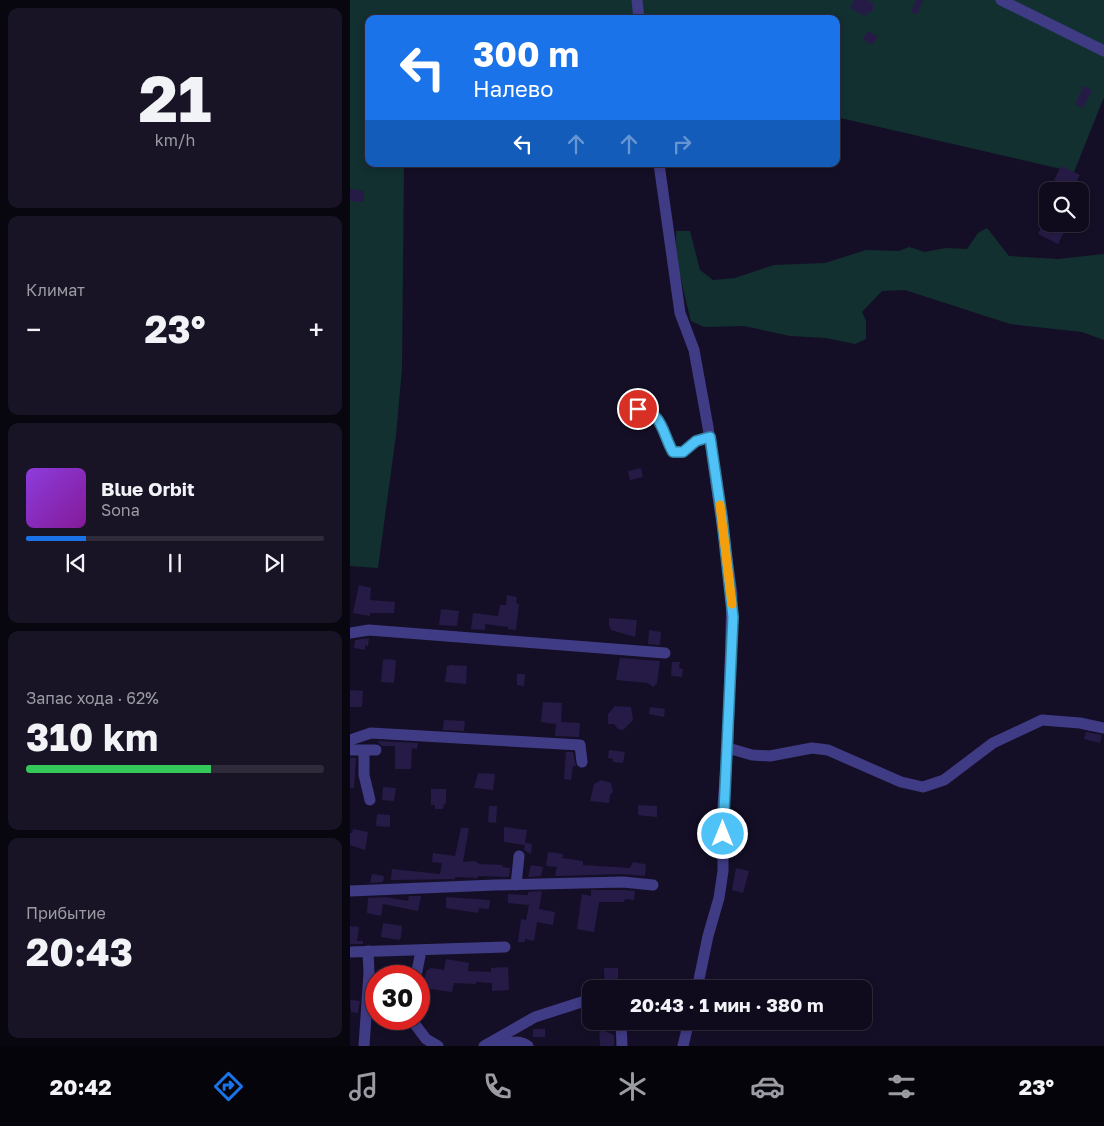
<!DOCTYPE html>
<html lang="ru">
<head>
<meta charset="utf-8">
<style>
  body { margin:0; font-family:"Golos Text",sans-serif; background:#181425; color:#f1f3f6; height:100vh; display:flex; flex-direction:column; font-size:19px; white-space:nowrap }
  * { box-sizing:border-box; margin:0 }
  p { font-size:16px; color:#9b9ba3 }
  .icon { flex:none; width:28px; height:28px; fill:none; stroke:currentColor; stroke-width:2; stroke-linecap:round; stroke-linejoin:round }
  .map { position:relative; flex:1; overflow:hidden }
  .sheet { display:flex; flex-direction:column; gap:8px; padding:8px; background:#08060f; width:350px }
  .sheet>* { flex:none }
  .banner { position:absolute; left:15px; top:15px; width:475px; height:152px; border-radius:10px; box-shadow:0 2px 8px #0003,0 0 0 1px #2f2b3b; background:#1a73e8; color:#fff; overflow:hidden }
  .controls { position:absolute; left:689px; top:182px; display:grid; gap:10px }
  .controls a { display:grid; place-items:center; width:50px; height:50px; border-radius:10px; background:#0f0b1c; box-shadow:0 2px 8px #0003,0 0 0 1px #2f2b3b; font-size:25px }
  .speed { position:absolute; left:15px; top:965px; display:flex; gap:10px; font-size:25px; font-weight:700; text-align:center }
  .speed>* { display:grid; place-content:center; width:65px; height:65px; border-radius:50%; background:#0f0b1c; box-shadow:0 2px 8px #0003,0 0 0 1px #2f2b3b; line-height:1 }
  .speed .limit { border:8px solid #d22; background:#fff; color:#111 }
  .pin { position:absolute; display:grid; place-items:center; width:42px; height:42px; color:#fff; margin:-21px; border:2px solid #fff; border-radius:50%; box-shadow:0 1px 5px #0007 }
  .me { position:absolute; width:55px; margin:-28px; rotate:0deg; stroke-linejoin:round; filter:drop-shadow(0 0 4px #0008) }
  .turn { display:flex; align-items:center; gap:18px; height:105px; padding:0 25px; font-size:22px }
  .turn .icon { width:65px; height:65px; stroke-width:2.5 }
  .turn b { display:block; font-size:35px; line-height:42px }
  .lanes { display:flex; align-items:center; height:48px; padding:0 25px; background:#0003; justify-content:center; gap:25px; direction:ltr }
  .lanes .off { opacity:.35 }
  .big { font-size:38px; font-weight:700; line-height:1.1 }
  .sheet .widget { flex:1; display:flex; flex-direction:column; justify-content:center; gap:8px; min-width:0; padding:0 18px; border-radius:10px; background:#181425 }
  .sheet .dial { align-items:center; gap:0 }
  .dial b { font-size:65px; line-height:1 }
  .song { display:flex; align-items:center; gap:15px }
  .cover { width:60px; height:60px; border-radius:8px; background:linear-gradient(135deg,hsl(270 70% 55%),hsl(290 70% 35%)) }
  .played { height:5px; border-radius:2px; background:linear-gradient(90deg,#1a73e8 20%,#2f2b3b 20%) }
  .keys { display:flex; justify-content:space-around; direction:ltr }
  .heat { display:flex; justify-content:space-between; align-items:center; font-size:28px; direction:ltr }
  .charge { height:8px; border-radius:4px; background:linear-gradient(90deg,#34c759 62%,#2f2b3b 0) }
  .trip { position:absolute; left:232px; top:980px; width:290px; height:50px; border-radius:10px; background:#0f0b1c; box-shadow:0 2px 8px #0003,0 0 0 1px #2f2b3b; font-weight:700; line-height:50px; text-align:center }
  .dock { display:flex; height:80px; justify-content:space-around; align-items:center; background:#06040b; color:#9b9ba3 }
  .dock .icon { width:35px; height:35px }
  .dock .selected { color:#1a73e8 }
  .dock b { font-size:22px; color:#f1f3f6 }
  main { display:flex; flex:1; min-height:0 }
  .map>svg:first-child { display:block }
</style>
</head>
<body>
<main>
<section class="sheet">
<div class="widget dial"><b>21</b><p>km/h</p></div>
<div class="widget"><p>Климат</p>
<div class="heat"><a>−</a><b class="big">23°</b><a>+</a></div>
</div>
<div class="widget">
<div class="song"><i class="cover"></i><div><b>Blue Orbit</b><p>Sona</p></div></div>
<div class="played"></div>
<div class="keys"><svg class="icon" aria-label="previous" viewBox="0 0 24 24"><path d="M18 5L8 12l10 7zM5 5v14"/></svg><svg class="icon" aria-label="pause" viewBox="0 0 24 24"><path d="M8 5v14M16 5v14"/></svg><svg class="icon" aria-label="next" viewBox="0 0 24 24"><path d="M6 5l10 7-10 7zM19 5v14"/></svg></div>
</div>
<div class="widget"><p>Запас хода · 62%</p><b class="big">310 km</b><div class="charge"></div></div>
<div class="widget"><p>Прибытие</p><b class="big">20:43</b></div>
</section>
<div class="map">
<svg width="754" height="1046" viewBox="0 0 754 1046">
  <rect width="100%" height="100%" fill="#140f26"/>
  <path fill="#123030" d="M0 0H754V97L724 172 486 117V19H19V164H54L52 369 46 435 28 568 0 566Z
    M637 228 659 256 708 259 754 254V340L732 332 660 324 555 290 532 291 512 312 516 321V339L505 344 476 338 440 336 394 326 354 327 341 321C334 292 325 262 326 231H340L350 270 363 280 385 278 424 265 475 263 516 250 549 251 559 247 575 252 595 248 617 249 628 233Z"/>
  <path fill="#261b47" d="M504 0H517L523 3V11L518 12 515 16 500 8Z
    M566 0H573L567 14 561 12Z
    M518 31 528 37 522 45 513 39Z
    M734 86 742 90 733 108 725 104Z
    M711 166 730 175 724 186 718 182 713 185 704 180Z
    M0 189 14 191 13 202 0 201Z
    M693 224H718L708 244 688 234Z
    M291 468 293 477 280 480 278 471Z
    M9 585 21 588 20 600 45 602 44 613H20V616L3 613Z
    M157 595 167 597 166 603 169 604 166 630 158 629V627L135 624V630L121 629 123 613 148 616 150 605H156Z
    M91 609 109 611 107 626 89 625Z
    M259 618 287 620 285 637 261 630 259 625Z
    M299 630 311 632 310 645 298 644Z
    M19 638 18 646 15 645V650L4 648 5 640Z
    M270 658 310 661 307 683 303 687 298 683 266 680Z
    M36 659 46 660 44 683 31 682 33 660Z
    M322 662H330L329 668 333 669 332 677 321 676Z
    M102 665 117 666 116 684 95 682 97 666Z
    M167 674H175L174 686 167 685Z
    M0 690 13 691 12 707H0Z
    M193 702 212 703 211 722 230 723 229 737 205 736 206 724 191 722Z
    M265 706 281 707 283 720 273 730 268 729 264 724H258V714Z
    M300 707 315 709 314 717 299 714Z
    M94 720 115 721 114 731 93 730Z
    M736 732 752 735 750 743 734 739Z
    M27 741 68 743 67 749 62 748 61 769H45V746H32Z
    M259 750 275 752 273 763 263 762V759L258 758Z
    M216 752H223L226 766H223L221 780 214 779Z
    M0 758H6L4 788H0Z
    M128 773 145 774 143 790 124 788Z
    M251 780 261 783 263 792 260 795 259 803 240 801 244 784Z
    M33 787 46 788 44 801 32 800Z
    M81 789H96V804H94L93 809H85V805H81Z
    M288 805 307 806V817L288 815Z
    M139 806H147L146 823 138 822Z
    M27 814 40 815V827L26 826Z
    M154 827 177 830 175 843 182 844 181 854 174 850 175 845 154 842Z
    M111 828H119L113 862 125 861 129 864 153 865 152 867 160 868 159 877 128 876V878L105 877V879L41 880 42 869 90 874 92 863 82 862 83 853 105 856Z
    M3 829 18 832 15 850 0 845V833H2Z
    M198 852 213 854 212 858 233 861V865L280 868 283 862 294 864H296L295 876 273 874 205 876 207 867 196 866Z
    M181 865 193 867 191 876 178 877Z
    M386 868 399 871 393 893 382 890Z
    M22 874 34 876 33 882 20 883Z
    M241 890H273L285 891 284 900 275 899 274 902H249L244 932 227 929 232 894 241 896Z
    M192 891 189 909 205 912 203 925 187 922 184 941 175 939V942H168L171 919 176 920 179 905 158 903V894L178 895V892Z
    M59 896H71L68 911 33 904 31 916 17 913 18 898 35 897 58 901Z
    M96 897 140 900 139 909 129 908 128 913 96 908Z
    M33 923 52 926 51 938 49 940 31 937Z
    M0 926 9 927 7 941H13V944H0Z
    M96 959 119 963 118 971 141 972V968L158 967 159 990 142 991V983L126 982V984L104 983 102 992 73 988 76 971 81 968 94 970Z
    M254 968H268V989H255Z
    M0 1000 10 1001 8 1013 1 1012Z
    M249 1028 264 1035V1046H250Z
    M183 1029H195V1037H183Z"/>
  <g fill="none" stroke-linecap="round" stroke-linejoin="round">
    <path stroke="#403b85" stroke-width="11" d="M287 0 289 19
      M651 0 754 51
      M309 164 330 313 344 350 358 427 382 594 378 740 373 806V871L369 898 358 936 347 989
      M288 409C313 411 313 436 323 452H333L347 441 359 437
      M0 633 19 630 315 653
      M0 740 21 733 230 745 232 762
      M378 748 402 755 420 756 462 748 478 750 551 782 573 787 594 780 643 743 692 720 730 723 754 728
      M0 750H26
      M14 751V775L20 800
      M166 885 169 856
      M0 891 145 885 273 882 303 885
      M0 952 155 947
      M66 976 71 951
      M61 1019 76 1039 88 1046
      M271 1021 272 1046
      M14 1046 19 973 18 951
      M134 1046 185 1017 241 999
      M147 1046C158 1043 168 1039 178 1046
      M333 1046 339 1021"/>
  </g>
  <g fill="none" stroke-linecap="round" stroke-linejoin="round">
    <g stroke="#337fa1" stroke-width="12">
      <path id="route" d="M288 409C313 411 313 436 323 452H333L346 441 360 437 372 518 383 617 373 834"/>
    </g>
    <use href="#route" stroke="#4fc3f7" stroke-width="9"/>
    <path stroke="#f59e0b" stroke-width="9" d="M370 505 382 604"/>
  </g>
</svg>
<div class="controls">
<a><svg class="icon" aria-label="search" viewBox="0 0 24 24"><circle cx="10" cy="10" r="6"/><path d="M15 15l6 6"/></svg></a>
</div>
<div class="speed"><div class="limit">30</div></div>
<div class="pin" style="left:288px;top:409px;background:#d93025"><svg class="icon" aria-label="arrive" viewBox="0 0 24 24"><path d="M6 21V4h12l-3 4 3 4H6"/></svg></div>
<svg class="me" style="left:373px;top:834px" viewBox="-20 -20 40 40"><circle r="17" fill="#4fc3f7" stroke="#fff" stroke-width="3"/><path d="M0-11L8 9 0 5-8 9z" fill="#fff"/></svg>
<div class="trip">20:43 · 1 мин · 380 m</div>
<div class="banner">
<div class="turn"><svg class="icon" aria-label="left" viewBox="0 0 24 24"><path d="M17 20v-9H6M10 6l-5 5 5 5"/></svg><div><b>300 m</b>Налево</div></div>
<div class="lanes"><svg class="icon" aria-label="left" viewBox="0 0 24 24"><path d="M17 20v-9H6M10 6l-5 5 5 5"/></svg><svg class="icon off" aria-label="ahead" viewBox="0 0 24 24"><path d="M12 20V5M6 11l6-6 6 6"/></svg><svg class="icon off" aria-label="ahead" viewBox="0 0 24 24"><path d="M12 20V5M6 11l6-6 6 6"/></svg><svg class="icon off" aria-label="right" viewBox="0 0 24 24"><path d="M7 20v-9h11M14 6l5 5-5 5"/></svg></div>
</div>
</div>
</main>
<nav class="dock">
<b>20:42</b>
<svg class="icon selected" aria-label="directions" viewBox="0 0 24 24"><path d="M12 3l9 9-9 9-9-9zM9 14v-3h6M13 9l2 2-2 2"/></svg>
<svg class="icon" aria-label="music" viewBox="0 0 24 24"><path d="M9 18V5l10-2v13"/><circle cx="6" cy="18" r="3"/><circle cx="16" cy="16" r="3"/></svg>
<svg class="icon" aria-label="phone" viewBox="0 0 24 24"><path d="M5 4h4l2 5-3 2q2 4 5 5l2-3 5 2v4C11 20 4 13 5 4z"/></svg>
<svg class="icon" aria-label="climate" viewBox="0 0 24 24"><path d="M12 3v18M4 7l16 10M4 17L20 7"/></svg>
<svg class="icon" aria-label="car" viewBox="0 0 24 24"><path d="M5 17H2v-5l4-1 3-4h7l3 4 3 1v5h-3M9 17h6M6 11h13"/><circle cx="7" cy="17" r="2"/><circle cx="17" cy="17" r="2"/></svg>
<svg class="icon" aria-label="filters" viewBox="0 0 24 24"><path d="M4 7h16M4 17h16"/><circle cx="9" cy="7" r="2"/><circle cx="15" cy="17" r="2"/></svg>
<b>23°</b>
</nav>
</body>
</html>
